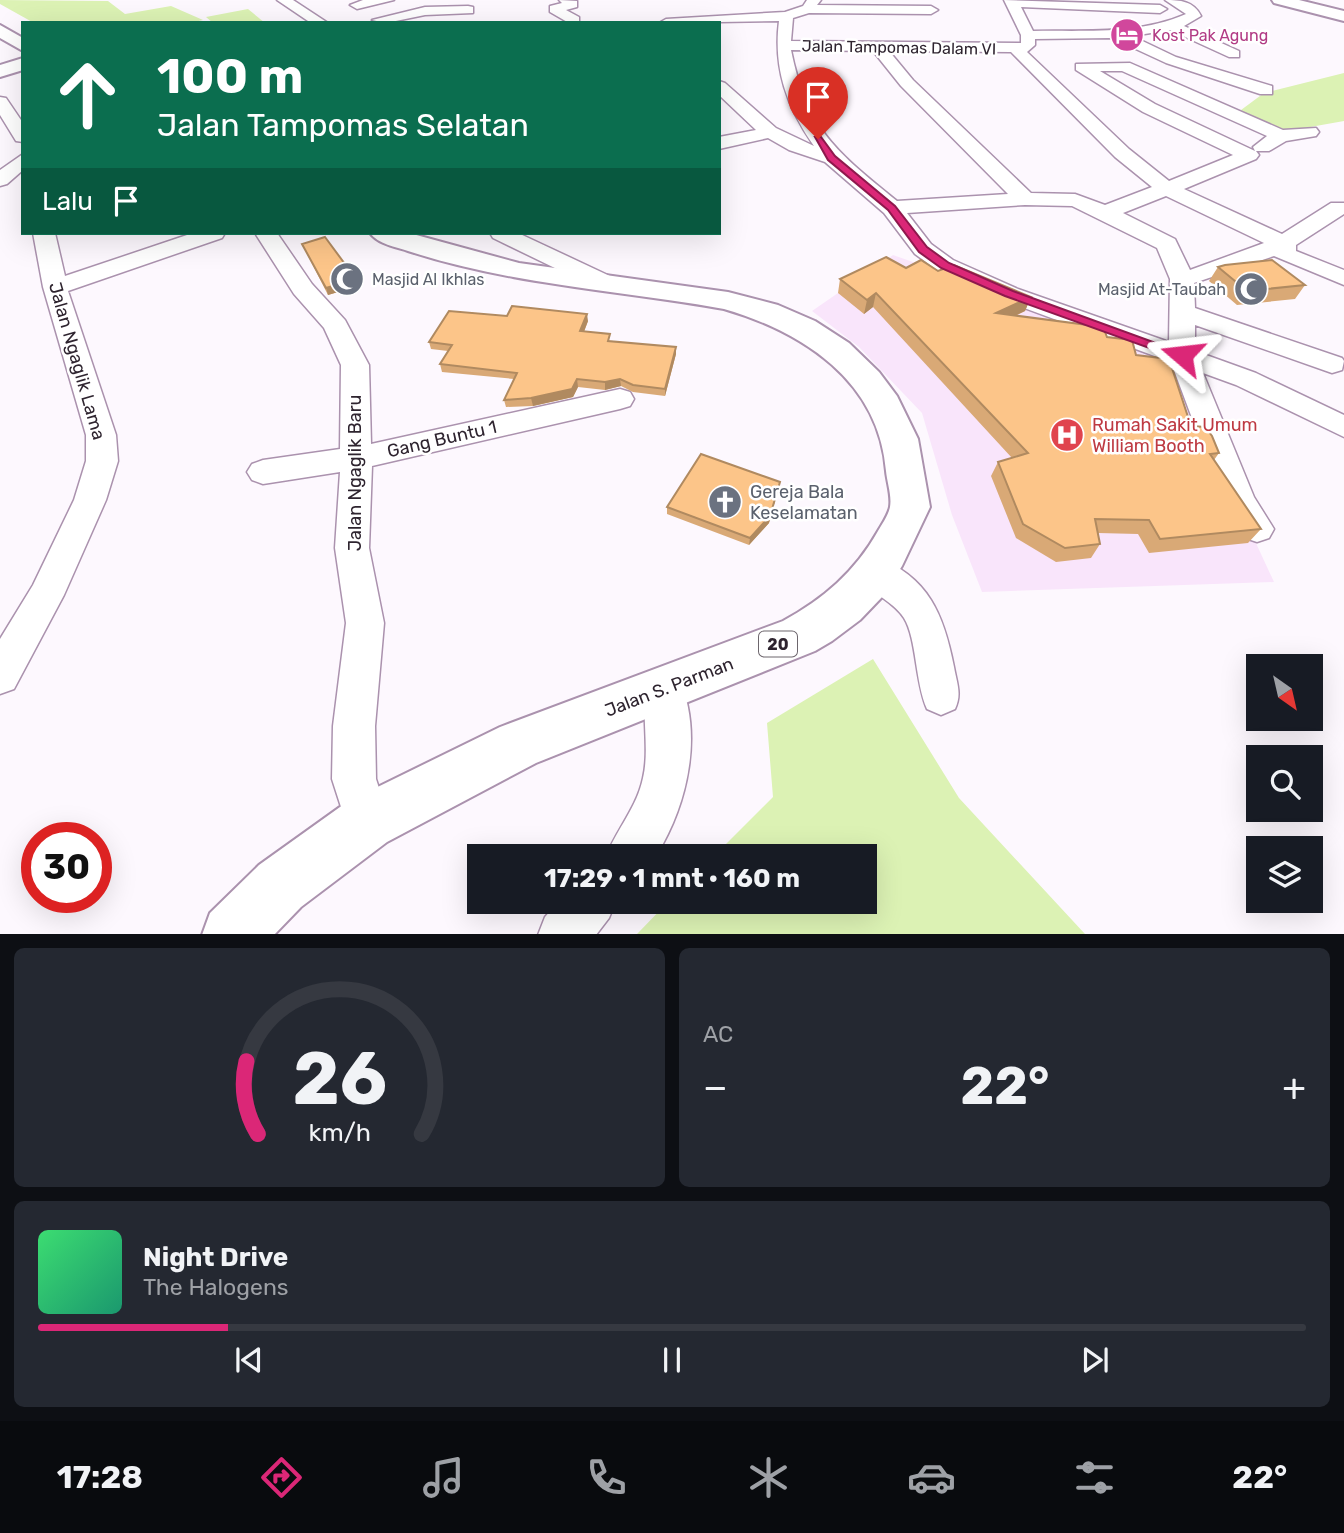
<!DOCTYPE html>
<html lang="id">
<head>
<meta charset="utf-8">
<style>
  body { margin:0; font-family:Rubik,sans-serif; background:#242831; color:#f1f3f6; height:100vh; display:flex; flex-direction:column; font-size:26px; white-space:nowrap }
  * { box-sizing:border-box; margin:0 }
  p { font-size:23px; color:#9ea1a6 }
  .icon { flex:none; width:38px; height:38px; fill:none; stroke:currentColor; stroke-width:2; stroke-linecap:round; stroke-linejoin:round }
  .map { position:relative; height:934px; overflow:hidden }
  .sheet { display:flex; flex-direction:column; gap:14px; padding:14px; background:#0d0f14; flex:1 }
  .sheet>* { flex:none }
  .guide { position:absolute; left:21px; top:21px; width:700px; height:214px; border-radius:0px; box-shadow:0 7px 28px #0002; background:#0b6e4f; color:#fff; overflow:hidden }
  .needle { width:46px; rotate:146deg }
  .controls { position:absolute; left:1246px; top:654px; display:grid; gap:14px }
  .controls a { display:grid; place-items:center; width:77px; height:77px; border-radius:0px; background:#171b24; box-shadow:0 7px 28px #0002; font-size:35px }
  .speed { position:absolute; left:21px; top:822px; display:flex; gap:14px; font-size:35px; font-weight:700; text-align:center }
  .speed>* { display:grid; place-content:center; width:91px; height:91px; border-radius:50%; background:#171b24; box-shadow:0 7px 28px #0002; line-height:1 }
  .speed .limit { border:10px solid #d22; background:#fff; color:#111 }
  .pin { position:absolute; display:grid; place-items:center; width:60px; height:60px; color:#fff; margin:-72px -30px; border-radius:50% 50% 50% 0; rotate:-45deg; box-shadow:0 0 7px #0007 }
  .pin .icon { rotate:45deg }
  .me { position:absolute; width:77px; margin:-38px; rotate:287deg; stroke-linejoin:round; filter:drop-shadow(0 0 5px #0008) }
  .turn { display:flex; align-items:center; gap:24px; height:147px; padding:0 21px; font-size:32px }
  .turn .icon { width:91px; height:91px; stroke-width:2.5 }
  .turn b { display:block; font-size:49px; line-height:60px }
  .then { display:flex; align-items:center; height:66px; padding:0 21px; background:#0003; gap:14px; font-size:26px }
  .big { font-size:52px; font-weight:700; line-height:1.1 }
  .sheet .tile { flex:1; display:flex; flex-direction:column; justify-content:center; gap:10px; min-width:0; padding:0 24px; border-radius:10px; background:#242831 }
  .sheet .dial { align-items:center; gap:0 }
  .dial svg { height:182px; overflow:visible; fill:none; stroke:#363941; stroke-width:7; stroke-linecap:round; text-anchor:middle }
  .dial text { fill:#f1f3f6; stroke:none }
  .song { display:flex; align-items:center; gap:21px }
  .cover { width:84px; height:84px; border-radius:10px; background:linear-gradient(135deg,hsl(140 70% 55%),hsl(160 70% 35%)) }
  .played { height:7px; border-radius:4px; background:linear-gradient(90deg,#db2777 15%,#363941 15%) }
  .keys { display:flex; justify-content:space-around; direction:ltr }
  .heat { display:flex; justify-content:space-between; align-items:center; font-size:38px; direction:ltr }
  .sheet .tiles { flex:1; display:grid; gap:14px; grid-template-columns:1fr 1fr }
  .tile:last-child { grid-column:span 2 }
  .trip { position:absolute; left:467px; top:844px; width:410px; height:70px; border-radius:0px; background:#171b24; box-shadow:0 7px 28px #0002; font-weight:700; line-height:70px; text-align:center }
  .menu { display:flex; height:112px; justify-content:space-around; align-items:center; background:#090b0e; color:#9ea1a6 }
  .menu .icon { width:49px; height:49px }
  .menu .current { color:#db2777 }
  .menu b { font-size:32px; color:#f1f3f6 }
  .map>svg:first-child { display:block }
</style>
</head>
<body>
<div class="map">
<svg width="1344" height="935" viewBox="0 0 1344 935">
  <rect width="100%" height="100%" fill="#fdf8fe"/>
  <path fill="#f9e5fb" d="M893 255 1167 351 1274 582 982 592 952 515 922 413 859 347 812 311Z"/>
  <path fill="#dcf2b4" d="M0 0 108 1 125 14 171 6 203 20 190 23H34L0 4Z
    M248 9 265 23H213L206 17Z
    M1344 73V121L1282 132 1252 119 1241 110 1264 93Z
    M873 659 959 798 1085 934H637L669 901H864V856H714L773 797 767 723Z"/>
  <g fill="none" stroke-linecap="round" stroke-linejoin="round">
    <g stroke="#ab92ae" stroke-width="3">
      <path id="minor" d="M277 0H293L328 23H311Z
        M363 0H394L357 9 350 5Z
        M559 0 577 1V7L566 10 579 17V23H569L550 12V6L562 3Z
        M807 0H821L817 5 931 6 938 10 931 14 809 13 793 18 791 41 1021 43V35L1004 0 1160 5 1167 9 1160 13 1021 7 1033 31C1084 30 1138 35 1186 14L1165 0C1180 0 1194 1 1201 16L1184 26 1239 51V57H1229L1170 30 1132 36 1176 57 1272 86V94H1260L1166 63 1112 38 1035 39V45L1027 52 1129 149 1169 181 1233 155 1143 112 1076 70V64L1130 63 1283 130 1316 128 1319 132 1316 136 1286 141 1269 151H1256L1259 155 1256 159 1184 189 1282 234 1331 203H1344V214L1296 245V251L1344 270V285L1274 256 1194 283 1195 308 1342 358 1344 361 1342 370 1332 373 1195 325V351L1256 373 1344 415V437L1236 385 1203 373 1254 497 1274 529 1269 538 1257 542 1245 538 1223 501 1171 362 1000 299 937 270 915 254 884 213 825 162 789 150 768 138 719 149V137L756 130 719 95V81L725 83 776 128 814 146C787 107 773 69 779 21L659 23 666 19 785 12 803 6ZM791 50 873 51 901 86 1008 194 897 201C837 152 807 130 791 50ZM889 51 1011 52 1115 157 1152 187 1105 205 1075 194 1031 193 913 80ZM1100 71H1122L1267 136 1253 147 1255 151 1155 104ZM1166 196 1264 243 1190 270 1175 239 1123 213ZM1025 205 1072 206 1157 248 1170 279 1169 342 1018 289 953 260 931 244 907 213Z
        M468 6 473 7V13L425 15 386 23 372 20 425 7Z
        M0 97 6 98 23 123V142L16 141 0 115Z
        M23 154V170L7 184 0 186V170Z
        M33 233H55L65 276 193 233H225L222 238 68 291 116 435 118 461 106 500 64 595 14 689 0 694V639L33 585 74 500 86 461V435L43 287Z
        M255 233H277L312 284 345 320 369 365 371 444 620 389 630 392 634 399 630 406 620 409 372 466 369 548 384 623 375 726 376 779 390 822 383 838 367 845 351 838 332 779 333 726 346 623 335 548 340 472 263 484 252 480 247 472 252 464 263 460 340 449 341 365 324 328 294 294Z
        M490 233H518L614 278 617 283 614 288H596L493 238Z
        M875 557C929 576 944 616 954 667 957 684 962 694 955 709L941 715 927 709C915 683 917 639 904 618 892 599 867 593 857 572L862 562Z
        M664 670 678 676C704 733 688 804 656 856H606C617 829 637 807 643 778 651 745 638 703 650 676Z
        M559 901H616L609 918 596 935H538L545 917Z"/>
    </g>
    <g stroke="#ab92ae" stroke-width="4">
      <path id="tertiary" d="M23 58V70L0 77V65Z"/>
    </g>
    <g stroke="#ab92ae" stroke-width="4">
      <path id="secondary" d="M1272 0H1299L1344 11V21L1274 3Z"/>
    </g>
    <g stroke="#ab92ae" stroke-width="4">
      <path id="trunk" d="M0 25 23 38V51L0 38Z
        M370 233H409L519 263 728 292 778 305 815 321 849 343 879 372 897 396 918 439 930 507 902 566 883 596 860 620 832 641 815 651 536 763 387 842 301 907 274 935H202L210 913 259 865 347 802 500 727 783 621C823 599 855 572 878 531 882 524 888 516 890 507 892 496 887 482 886 471 879 381 803 332 724 309 618 290 512 285 408 251 396 247 378 244 370 233Z"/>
    </g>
    <use href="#minor" fill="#fff" fill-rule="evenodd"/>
    <use href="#tertiary" fill="#fff" fill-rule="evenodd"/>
    <use href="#secondary" fill="#fff" fill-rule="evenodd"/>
    <use href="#trunk" fill="#fff" fill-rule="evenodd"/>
  </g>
  <path fill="#d9a976" d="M302 244 358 286 328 295Z
    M1218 267 1305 285 1295 299 1237 305 1209 281Z
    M906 268 938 271 1031 297 1025 311 1015 316 1107 337 1136 355 1191 426 1219 453 1214 460 1261 529 1248 543 1149 553 1138 534 1098 533 1100 544 1091 558 1056 562 1016 538 991 476 998 462 1012 458 873 307 864 314 838 293 840 279Z
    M507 316 588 321 584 332 611 341 676 354 665 396 633 392 621 386 605 390 578 387 573 397 533 406 506 407 504 400 514 379 442 372 440 364 448 351 431 349 429 342Z
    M780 482 769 523 749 545 667 514V507Z"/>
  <path fill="#b08a60" d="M356 279 358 286 328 295 326 288Z
    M876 293 873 307 864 314 867 300Z
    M1031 297 1025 311 991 327 996 313Z
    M587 314 588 321 581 339 580 331Z
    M676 347V354L665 396V389Z
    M577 379 578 387 573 397 533 406 531 398Z
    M620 379 621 386 605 390V382Z
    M780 482 769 523 749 545 750 538Z"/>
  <path fill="#fcc589" stroke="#b08a60" stroke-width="2" d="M325 237 356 279 326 288 302 244Z
    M886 257 906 268 921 260 938 271 954 265 1031 297 996 313 1103 327 1107 337 1132 340 1136 355 1169 359 1191 426 1205 427 1212 436 1219 453 1210 454 1261 529 1160 539 1149 520 1095 519 1100 544 1065 548 1023 524 998 462 1028 453 876 293 867 300 840 279Z
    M1272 260 1305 285 1247 291 1218 267 1225 265Z
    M512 306 587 314 580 331 610 334 608 341 676 347 665 389 633 385 620 379 605 382 577 379 572 389 531 398 504 400 517 373 440 364 452 345 429 342 449 311 507 316Z
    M701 454 780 482 770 516 750 538 667 507Z"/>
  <path fill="#db2777" stroke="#8e194d" stroke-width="2" d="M815 137H821L835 156 895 206 927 247 949 263 1013 291 1189 355 1177 358 1005 296 941 268 919 252 888 210 828 160Z"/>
  <defs>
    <g id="hotel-disc" transform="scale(1.75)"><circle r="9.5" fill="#d1479c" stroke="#fff"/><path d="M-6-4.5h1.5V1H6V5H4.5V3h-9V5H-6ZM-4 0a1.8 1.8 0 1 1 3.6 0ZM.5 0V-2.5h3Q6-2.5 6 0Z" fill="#fff"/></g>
    <g id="mosque-disc" transform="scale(1.75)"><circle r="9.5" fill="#6b7280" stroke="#fff"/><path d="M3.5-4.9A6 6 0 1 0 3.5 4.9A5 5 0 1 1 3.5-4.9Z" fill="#fff"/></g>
    <g id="hospital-disc" transform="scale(1.75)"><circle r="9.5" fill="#e0444e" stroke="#fff"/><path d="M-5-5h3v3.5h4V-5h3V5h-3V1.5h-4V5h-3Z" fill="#fff"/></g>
    <g id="church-disc" transform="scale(1.75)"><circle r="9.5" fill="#6b7280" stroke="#fff"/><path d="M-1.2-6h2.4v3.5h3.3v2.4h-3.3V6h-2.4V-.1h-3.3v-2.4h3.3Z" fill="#fff"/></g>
  </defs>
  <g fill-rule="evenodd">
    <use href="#hotel-disc" x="1127" y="35"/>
    <use href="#mosque-disc" x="347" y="279"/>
    <use href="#mosque-disc" x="1251" y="289"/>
    <use href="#hospital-disc" x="1067" y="435"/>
    <use href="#church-disc" x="725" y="502"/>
  </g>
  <g text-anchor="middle" stroke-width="5" stroke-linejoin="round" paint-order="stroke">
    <g font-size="16" fill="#b23c85" stroke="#fff" text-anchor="start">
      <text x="1152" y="41">Kost Pak Agung</text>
    </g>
    <g font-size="16" fill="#2e242f" stroke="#fff">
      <text transform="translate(899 47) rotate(1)" y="6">Jalan Tampomas Dalam VI</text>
    </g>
    <g font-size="16" fill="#5b616d" stroke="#fff" text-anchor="start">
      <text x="372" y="285">Masjid Al Ikhlas</text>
      <text x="1226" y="295" text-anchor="end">Masjid At-Taubah</text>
    </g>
    <rect fill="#fff" stroke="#6d666d" stroke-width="2" x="759" y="631.5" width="38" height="25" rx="5"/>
    <g font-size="16" font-weight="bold" fill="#2e242f">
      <text x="778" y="650">20</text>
    </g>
    <g font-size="18" fill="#2e242f" stroke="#fff">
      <text transform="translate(77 361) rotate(74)" y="6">Jalan Ngaglik Lama</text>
      <text transform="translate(442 439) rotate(-13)" y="6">Gang Buntu 1</text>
      <text transform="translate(355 473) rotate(-90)" y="6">Jalan Ngaglik Baru</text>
      <text transform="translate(669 687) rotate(-21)" y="6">Jalan S. Parman</text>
    </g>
    <g font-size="18" fill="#be3a42" stroke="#fff" text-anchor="start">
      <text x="1092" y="431">Rumah Sakit Umum<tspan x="1092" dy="21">William Booth</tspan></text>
    </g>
    <g font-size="18" fill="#5b616d" stroke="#fff" text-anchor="start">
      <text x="750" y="498">Gereja Bala<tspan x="750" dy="21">Keselamatan</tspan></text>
    </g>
  </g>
</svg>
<div class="controls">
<a><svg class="needle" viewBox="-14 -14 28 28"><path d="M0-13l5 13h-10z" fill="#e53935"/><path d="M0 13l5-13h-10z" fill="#9ea1a6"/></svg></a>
<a><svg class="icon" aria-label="search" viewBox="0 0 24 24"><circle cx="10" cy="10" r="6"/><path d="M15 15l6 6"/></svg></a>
<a><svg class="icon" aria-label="layers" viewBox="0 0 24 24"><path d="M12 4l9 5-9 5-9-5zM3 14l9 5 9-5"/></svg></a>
</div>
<div class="speed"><div class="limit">30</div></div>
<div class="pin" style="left:818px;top:139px;background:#d93025"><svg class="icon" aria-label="arrive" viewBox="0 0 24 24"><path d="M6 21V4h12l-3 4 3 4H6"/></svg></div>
<svg class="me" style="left:1182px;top:355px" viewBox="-20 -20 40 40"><path d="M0-17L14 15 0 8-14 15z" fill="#db2777" stroke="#fff" stroke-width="4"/></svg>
<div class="trip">17:29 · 1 mnt · 160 m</div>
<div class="guide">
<div class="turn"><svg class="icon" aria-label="ahead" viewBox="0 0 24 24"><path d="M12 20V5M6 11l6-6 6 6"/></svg><div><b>100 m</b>Jalan Tampomas Selatan</div></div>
<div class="then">Lalu<svg class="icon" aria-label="arrive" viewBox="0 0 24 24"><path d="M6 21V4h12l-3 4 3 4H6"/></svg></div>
</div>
</div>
<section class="sheet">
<div class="tiles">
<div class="tile dial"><svg viewBox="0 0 100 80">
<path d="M14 69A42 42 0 1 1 86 69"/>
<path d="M14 69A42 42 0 0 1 9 37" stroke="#db2777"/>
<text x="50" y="56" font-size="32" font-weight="700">26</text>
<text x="50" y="72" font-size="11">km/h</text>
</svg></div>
<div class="tile"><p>AC</p>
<div class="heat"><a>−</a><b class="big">22°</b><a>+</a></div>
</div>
<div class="tile">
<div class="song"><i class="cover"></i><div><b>Night Drive</b><p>The Halogens</p></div></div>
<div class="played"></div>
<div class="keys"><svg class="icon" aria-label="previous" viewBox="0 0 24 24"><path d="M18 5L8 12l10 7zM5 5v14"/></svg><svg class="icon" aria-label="pause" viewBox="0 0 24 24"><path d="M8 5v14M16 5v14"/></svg><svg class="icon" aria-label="next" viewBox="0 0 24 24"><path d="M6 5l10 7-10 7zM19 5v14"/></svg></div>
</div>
</div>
</section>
<nav class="menu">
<b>17:28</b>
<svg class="icon current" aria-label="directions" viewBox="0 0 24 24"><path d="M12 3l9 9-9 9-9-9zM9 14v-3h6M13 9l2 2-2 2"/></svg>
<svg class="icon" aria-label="music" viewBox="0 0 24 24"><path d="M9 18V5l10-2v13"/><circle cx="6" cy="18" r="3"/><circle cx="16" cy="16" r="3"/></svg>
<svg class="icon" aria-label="phone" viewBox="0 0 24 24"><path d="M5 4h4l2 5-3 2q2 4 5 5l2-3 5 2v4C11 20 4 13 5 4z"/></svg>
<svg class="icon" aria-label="climate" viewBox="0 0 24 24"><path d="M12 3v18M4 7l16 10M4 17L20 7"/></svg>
<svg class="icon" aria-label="car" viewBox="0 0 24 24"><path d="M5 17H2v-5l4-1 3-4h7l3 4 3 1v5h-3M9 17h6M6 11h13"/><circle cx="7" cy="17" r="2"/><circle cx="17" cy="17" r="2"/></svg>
<svg class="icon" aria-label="filters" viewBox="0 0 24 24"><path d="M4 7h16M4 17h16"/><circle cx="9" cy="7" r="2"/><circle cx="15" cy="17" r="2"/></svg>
<b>22°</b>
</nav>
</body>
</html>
